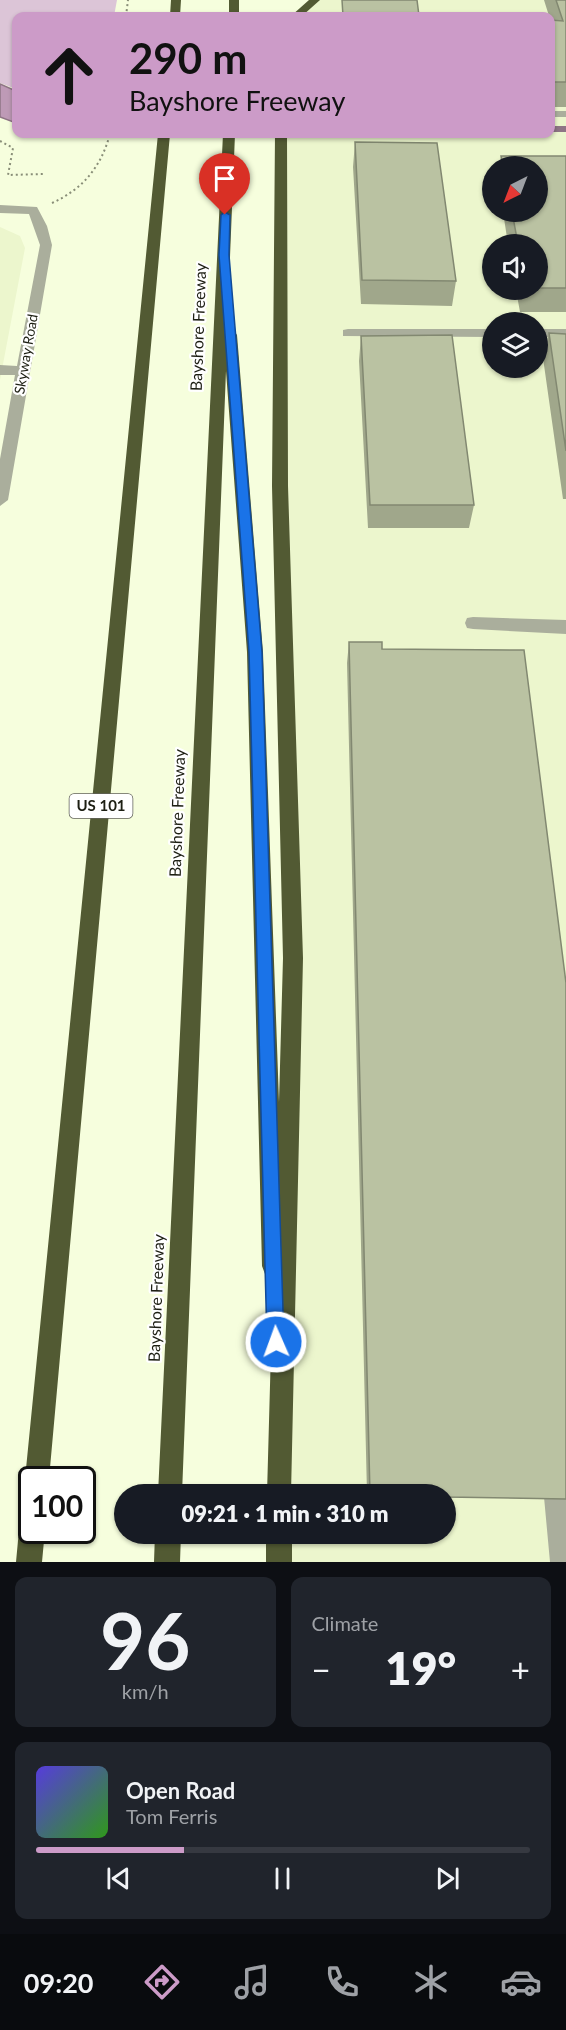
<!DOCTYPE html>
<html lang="en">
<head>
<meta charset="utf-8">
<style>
  body { margin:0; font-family:Lato,sans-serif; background:#20242c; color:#f1f3f6; height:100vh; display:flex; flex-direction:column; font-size:22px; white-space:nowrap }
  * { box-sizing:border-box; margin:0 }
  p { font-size:20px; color:#9ea1a6 }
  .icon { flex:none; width:33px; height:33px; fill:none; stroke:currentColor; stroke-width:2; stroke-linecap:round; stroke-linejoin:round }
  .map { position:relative; height:1562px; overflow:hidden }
  .details { display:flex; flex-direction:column; gap:15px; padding:15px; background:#0d0f14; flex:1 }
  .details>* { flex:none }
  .top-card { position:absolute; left:12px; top:12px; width:543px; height:126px; border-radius:12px; box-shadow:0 2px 4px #0004; background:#cc9bc8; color:#111; overflow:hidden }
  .needle { width:39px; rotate:222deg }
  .fabs { position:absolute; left:482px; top:156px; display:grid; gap:12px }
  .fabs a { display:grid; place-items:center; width:66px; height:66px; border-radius:50%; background:#171b24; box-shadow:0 2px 4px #0004; font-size:30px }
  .speed { position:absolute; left:18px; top:1466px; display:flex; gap:12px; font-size:30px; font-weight:700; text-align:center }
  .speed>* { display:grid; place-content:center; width:78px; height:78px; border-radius:50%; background:#171b24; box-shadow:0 2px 4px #0004; line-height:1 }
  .speed .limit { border:3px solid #111; border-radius:9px; background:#fff; color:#111 }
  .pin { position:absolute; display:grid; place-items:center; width:51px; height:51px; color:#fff; margin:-62px -26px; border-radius:50% 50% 50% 0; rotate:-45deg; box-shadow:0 0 6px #0007 }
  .pin .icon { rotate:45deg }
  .me { position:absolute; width:66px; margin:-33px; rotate:358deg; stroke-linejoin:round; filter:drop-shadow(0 0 4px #0008) }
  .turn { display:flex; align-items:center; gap:21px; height:126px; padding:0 18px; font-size:27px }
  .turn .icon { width:78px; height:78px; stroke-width:2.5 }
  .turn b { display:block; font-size:42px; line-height:51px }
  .big { font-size:45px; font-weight:800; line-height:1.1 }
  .details .card { flex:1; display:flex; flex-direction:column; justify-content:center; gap:9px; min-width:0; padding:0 21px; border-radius:12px; background:#20242c }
  .details .dial { align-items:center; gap:0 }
  .dial b { font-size:78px; line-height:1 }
  .song { display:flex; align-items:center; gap:18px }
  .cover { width:72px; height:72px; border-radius:9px; background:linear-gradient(135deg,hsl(250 70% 55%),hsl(110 70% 35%)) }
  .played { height:6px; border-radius:3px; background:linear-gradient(90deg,#cc9bc8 30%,#363941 30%) }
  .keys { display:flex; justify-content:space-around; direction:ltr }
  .heat { display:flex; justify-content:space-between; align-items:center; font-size:33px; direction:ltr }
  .details .tiles { flex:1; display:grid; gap:15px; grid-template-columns:1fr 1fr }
  .card:last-child { grid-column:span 2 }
  .trip { position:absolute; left:114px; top:1484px; width:342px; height:60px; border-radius:30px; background:#171b24; box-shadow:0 2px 4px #0004; font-weight:800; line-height:60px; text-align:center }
  .tabs { display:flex; height:96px; justify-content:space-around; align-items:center; background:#090b0e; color:#9ea1a6 }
  .tabs .icon { width:42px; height:42px }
  .tabs .on { color:#cc9bc8 }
  .tabs b { font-size:27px; color:#f1f3f6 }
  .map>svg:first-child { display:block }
</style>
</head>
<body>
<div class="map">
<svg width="566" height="1562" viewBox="0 0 566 1562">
  <rect width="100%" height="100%" fill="#f6fedd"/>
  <path fill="#ecf6cd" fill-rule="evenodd" d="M315 0H566V1562H279V1533H446V1494H279L293 958 280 486 281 134H550V16H296ZM492 166H537V212H492ZM492 244H537V290H492ZM492 322H537V368H492Z
    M0 227 20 236 25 248 0 380Z"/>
  <path fill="#dcc5d7" d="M0 0H117L114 16H16V89L0 83Z"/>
  <path fill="#be9ab6" stroke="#8e7585" stroke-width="1.5" d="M0 84 16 91V123L0 117Z"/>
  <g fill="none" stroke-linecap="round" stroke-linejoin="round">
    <path stroke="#8e7585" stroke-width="6" d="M550 129H566"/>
    <path stroke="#898e78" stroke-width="2" stroke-dasharray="2 3" stroke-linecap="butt" d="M126 16 128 0
      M0 141 13 148 8 175 43 174
      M52 203C83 189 101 167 110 134"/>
    <path fill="#aaae9c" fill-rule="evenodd" d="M550 111H566V117H550Z
      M0 205 37 207 47 226 52 245 8 500 0 506V459L15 375H0V365L17 366 40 245 29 214 0 213Z
      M348 329H492V337L343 336V330Z
      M537 329H566V337H537Z
      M473 617 566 620V634L473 629 467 628 465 623 467 618Z
      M556 1485 566 1491V1562H550L544 1497 547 1488Z"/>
    <path fill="#525a33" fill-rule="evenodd" d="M171 0H181L180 16H170Z
      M229 0H239V16H229Z
      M309 0H320L302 16H291Z
      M158 134H170L49 1479H32V1489L25 1479Z
      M223 134H235L227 331 235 332 237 335 263 652 279 1102 283 958 272 486 275 134H287L288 486 303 958 291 1494H267L273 1277 265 1274 262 1266 247 652 226 371 182 1494H158Z
      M32 1518V1530H45L42 1562H16L19 1530 23 1521Z
      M155 1533H181L180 1562H154Z
      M266 1533H292V1562H266Z"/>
  </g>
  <path fill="#a0a78b" d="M544 0H566V107H550V16H549Z
    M355 142 456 281 452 306 361 304 353 167Z
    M501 156H566V312H520L516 290H537V244H508L503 212H537V166H500Z
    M549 333 566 334V499H563L543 358Z
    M361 336 474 505 469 528H368L359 361Z
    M349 642 446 1494H367L347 663Z"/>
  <path fill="#bac2a2" stroke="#828871" stroke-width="1.5" d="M342 0H417L419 16H343Z
    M556 0H566V82H550V20L563 21Z
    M355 142 437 143 456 281 362 280Z
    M501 156H566V288H537V244H518L512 212H537V166H503Z
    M549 333 566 334V451Z
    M452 335 474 505H370L361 336Z
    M349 642H382V649L524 650 566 983V1499L446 1497V1494H370Z"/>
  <path fill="#1a73e8" stroke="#114b97" stroke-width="1.5" d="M225 212 230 215 229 255 262 652 284 1342 282 1348 276 1351 269 1348 267 1342 249 652 219 255 221 215Z"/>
  <g text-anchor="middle" stroke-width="4.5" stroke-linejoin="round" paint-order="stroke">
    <g font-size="14" fill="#1d1f13" stroke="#fff">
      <text transform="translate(26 354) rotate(-80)" y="5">Skyway Road</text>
    </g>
    <rect fill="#fff" stroke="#61625a" stroke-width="1.5" x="69.5" y="794" width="63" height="24" rx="4.5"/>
    <g font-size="15" font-weight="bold" fill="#1d1f13">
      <text x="101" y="811">US 101</text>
    </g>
    <g font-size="16" fill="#1d1f13" stroke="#fff">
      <text transform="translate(198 327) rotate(-88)" y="6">Bayshore Freeway</text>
      <text transform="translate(177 813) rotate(-88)" y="6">Bayshore Freeway</text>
      <text transform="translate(156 1298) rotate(-88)" y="6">Bayshore Freeway</text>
    </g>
  </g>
</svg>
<div class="fabs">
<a><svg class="needle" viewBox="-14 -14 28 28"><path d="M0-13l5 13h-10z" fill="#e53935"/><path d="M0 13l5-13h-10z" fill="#9ea1a6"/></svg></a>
<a><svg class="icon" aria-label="sound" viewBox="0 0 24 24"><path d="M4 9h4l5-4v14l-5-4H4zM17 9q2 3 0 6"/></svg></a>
<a><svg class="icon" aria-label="layers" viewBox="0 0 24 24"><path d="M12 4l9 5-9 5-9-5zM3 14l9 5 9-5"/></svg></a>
</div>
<div class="speed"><div class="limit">100</div></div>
<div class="pin" style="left:225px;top:215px;background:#d93025"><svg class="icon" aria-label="arrive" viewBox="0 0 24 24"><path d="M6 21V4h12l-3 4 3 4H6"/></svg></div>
<svg class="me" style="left:276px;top:1342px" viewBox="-20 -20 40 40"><circle r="17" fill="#1a73e8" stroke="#fff" stroke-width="3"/><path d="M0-11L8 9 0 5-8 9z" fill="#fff"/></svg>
<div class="trip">09:21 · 1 min · 310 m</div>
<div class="top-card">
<div class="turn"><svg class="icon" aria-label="ahead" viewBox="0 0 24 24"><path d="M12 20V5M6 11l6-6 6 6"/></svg><div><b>290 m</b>Bayshore Freeway</div></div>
</div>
</div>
<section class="details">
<div class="tiles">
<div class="card dial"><b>96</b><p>km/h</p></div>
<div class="card"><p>Climate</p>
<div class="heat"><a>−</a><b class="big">19°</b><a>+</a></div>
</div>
<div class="card">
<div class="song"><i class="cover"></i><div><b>Open Road</b><p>Tom Ferris</p></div></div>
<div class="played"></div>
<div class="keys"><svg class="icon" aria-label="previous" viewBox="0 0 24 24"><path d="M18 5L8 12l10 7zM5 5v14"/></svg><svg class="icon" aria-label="pause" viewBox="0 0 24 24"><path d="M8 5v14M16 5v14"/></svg><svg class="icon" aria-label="next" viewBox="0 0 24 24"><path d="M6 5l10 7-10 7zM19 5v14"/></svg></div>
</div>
</div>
</section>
<nav class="tabs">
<b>09:20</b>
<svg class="icon on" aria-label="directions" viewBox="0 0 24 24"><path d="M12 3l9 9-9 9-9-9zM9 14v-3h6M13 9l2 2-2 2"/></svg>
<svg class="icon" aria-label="music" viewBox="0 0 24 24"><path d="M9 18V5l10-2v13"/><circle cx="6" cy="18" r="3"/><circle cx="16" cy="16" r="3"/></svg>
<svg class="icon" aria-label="phone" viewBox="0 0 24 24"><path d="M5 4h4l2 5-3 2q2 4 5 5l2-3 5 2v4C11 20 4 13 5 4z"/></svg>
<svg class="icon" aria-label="climate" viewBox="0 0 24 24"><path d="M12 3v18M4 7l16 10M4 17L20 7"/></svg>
<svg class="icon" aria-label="car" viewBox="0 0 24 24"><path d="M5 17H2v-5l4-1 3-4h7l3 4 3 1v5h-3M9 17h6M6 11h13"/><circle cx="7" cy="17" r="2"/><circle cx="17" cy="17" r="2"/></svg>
</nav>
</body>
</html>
